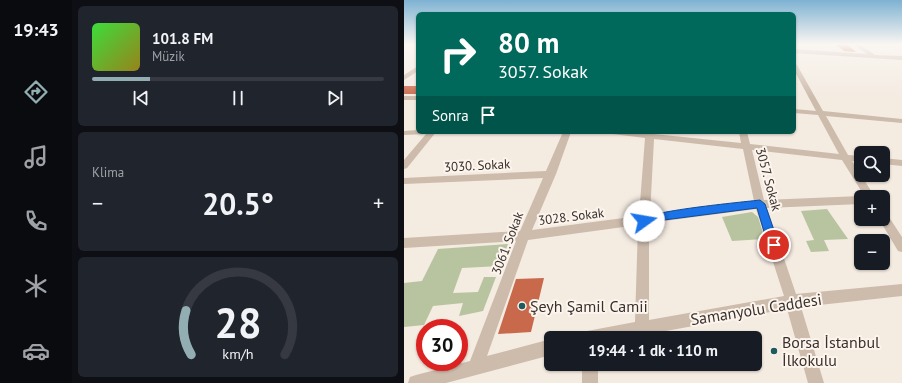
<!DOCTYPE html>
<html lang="tr">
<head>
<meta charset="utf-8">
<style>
  body { margin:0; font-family:"PT Sans",sans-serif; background:#20242c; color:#f1f3f6; height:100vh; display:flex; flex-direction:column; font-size:15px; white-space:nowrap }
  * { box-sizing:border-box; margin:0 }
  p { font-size:13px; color:#9ea1a6 }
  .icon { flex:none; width:22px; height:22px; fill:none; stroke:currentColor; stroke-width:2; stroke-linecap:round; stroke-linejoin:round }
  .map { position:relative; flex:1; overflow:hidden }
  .drawer { display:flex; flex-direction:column; gap:6px; padding:6px; background:#0d0f14; width:332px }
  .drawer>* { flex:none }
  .hud { position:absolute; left:12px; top:12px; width:380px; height:122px; border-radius:6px; box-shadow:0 1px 3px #0004; background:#00695c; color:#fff; overflow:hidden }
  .tools { position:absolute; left:450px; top:146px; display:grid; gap:8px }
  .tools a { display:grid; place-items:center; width:36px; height:36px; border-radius:6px; background:#171b24; box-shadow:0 1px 3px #0004; font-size:20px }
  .speed { position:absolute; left:12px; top:319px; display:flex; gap:8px; font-size:20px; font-weight:700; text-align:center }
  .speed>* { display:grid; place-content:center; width:52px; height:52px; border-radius:50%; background:#171b24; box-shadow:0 1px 3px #0004; line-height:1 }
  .speed .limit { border:6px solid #d22; background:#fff; color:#111 }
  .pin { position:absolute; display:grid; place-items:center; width:34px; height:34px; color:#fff; margin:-17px; border:2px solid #fff; border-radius:50%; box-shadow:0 1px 4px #0007 }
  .me { position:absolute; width:44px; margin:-22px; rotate:77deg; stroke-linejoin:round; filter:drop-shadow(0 0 3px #0008) }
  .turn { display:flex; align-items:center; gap:14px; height:84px; padding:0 16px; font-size:18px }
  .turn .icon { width:52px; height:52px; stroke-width:2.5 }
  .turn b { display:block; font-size:28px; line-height:34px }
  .then { display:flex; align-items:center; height:38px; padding:0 16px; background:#0003; gap:8px; font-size:15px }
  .big { font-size:30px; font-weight:700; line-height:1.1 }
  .drawer .card { flex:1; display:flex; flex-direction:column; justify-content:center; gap:6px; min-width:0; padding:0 14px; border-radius:6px; background:#20242c }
  .drawer .dial { align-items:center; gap:0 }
  .dial svg { height:104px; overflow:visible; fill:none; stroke:#363941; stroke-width:7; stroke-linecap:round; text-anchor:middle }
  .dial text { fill:#f1f3f6; stroke:none }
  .song { display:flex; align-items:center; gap:12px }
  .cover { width:48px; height:48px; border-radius:6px; background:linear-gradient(135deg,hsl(120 70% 55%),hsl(50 70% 35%)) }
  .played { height:4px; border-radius:2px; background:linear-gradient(90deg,#92aeb2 20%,#363941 20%) }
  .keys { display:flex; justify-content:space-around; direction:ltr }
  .heat { display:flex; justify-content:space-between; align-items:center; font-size:22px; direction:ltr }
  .trip { position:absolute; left:140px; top:331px; width:218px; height:40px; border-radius:6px; background:#171b24; box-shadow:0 1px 3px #0004; font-weight:700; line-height:40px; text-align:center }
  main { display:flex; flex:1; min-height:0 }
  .dock { display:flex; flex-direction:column; width:72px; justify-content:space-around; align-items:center; background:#090b0e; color:#9ea1a6 }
  .dock .icon { width:28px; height:28px }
  .dock .current { color:#92aeb2 }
  .dock b { font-size:18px; color:#f1f3f6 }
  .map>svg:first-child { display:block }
</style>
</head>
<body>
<main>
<nav class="dock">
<b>19:43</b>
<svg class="icon current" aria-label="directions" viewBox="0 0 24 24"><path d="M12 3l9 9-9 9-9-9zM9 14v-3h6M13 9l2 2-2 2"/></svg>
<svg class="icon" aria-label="music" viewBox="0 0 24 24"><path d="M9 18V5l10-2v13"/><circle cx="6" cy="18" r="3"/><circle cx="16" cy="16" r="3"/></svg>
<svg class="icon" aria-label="phone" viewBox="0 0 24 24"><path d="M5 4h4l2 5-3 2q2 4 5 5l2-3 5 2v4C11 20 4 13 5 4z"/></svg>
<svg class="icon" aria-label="climate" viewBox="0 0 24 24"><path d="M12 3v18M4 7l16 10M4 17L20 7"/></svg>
<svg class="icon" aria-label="car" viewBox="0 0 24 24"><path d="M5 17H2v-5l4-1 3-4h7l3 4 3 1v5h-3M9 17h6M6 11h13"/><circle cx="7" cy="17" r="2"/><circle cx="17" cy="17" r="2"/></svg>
</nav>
<section class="drawer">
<div class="card">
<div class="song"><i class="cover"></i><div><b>101.8 FM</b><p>Müzik</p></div></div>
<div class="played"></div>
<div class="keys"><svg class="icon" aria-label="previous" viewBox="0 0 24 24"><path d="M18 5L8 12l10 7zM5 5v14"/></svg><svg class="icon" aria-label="pause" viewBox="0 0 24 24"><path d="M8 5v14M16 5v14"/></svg><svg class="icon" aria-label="next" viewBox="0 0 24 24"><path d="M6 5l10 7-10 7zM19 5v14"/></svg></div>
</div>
<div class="card"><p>Klima</p>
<div class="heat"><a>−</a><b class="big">20.5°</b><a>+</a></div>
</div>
<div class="card dial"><svg viewBox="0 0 100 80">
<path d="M14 69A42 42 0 1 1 86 69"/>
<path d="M14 69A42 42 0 0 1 10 35" stroke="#92aeb2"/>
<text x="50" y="56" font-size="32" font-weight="700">28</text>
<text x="50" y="72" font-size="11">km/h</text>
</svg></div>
</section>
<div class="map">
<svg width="498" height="383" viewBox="0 0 498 383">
  <rect width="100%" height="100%" fill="#f4ebe1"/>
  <path fill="#b8c4a0" d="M423 209 444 239 420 240 425 251 407 252 402 241 410 240 397 211Z
    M348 212 354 217 361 239 328 241 318 217Z
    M104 244 96 266 58 268 49 293 74 292 80 277H92L79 311 55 316 59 303 29 306 20 325 0 327V283L18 281 34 249Z"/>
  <path fill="#c8694b" d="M432 45H444L452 52 440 51Z
    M0 86H14V92L12 94H0Z
    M140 278 127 332 94 334 112 279Z"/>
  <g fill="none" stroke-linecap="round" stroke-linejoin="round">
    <path fill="#cdbbac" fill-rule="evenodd" d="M449 44H455L471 55 498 56V60L390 53V49L463 54Z
      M390 63 393 65 419 111 498 119V123L422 116 444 155 457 156V162L448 161 471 197H461L438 160 348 150 360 200 457 196 460 197H457V204L363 208 392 294 498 284V296L397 307 420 383H404L383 309 223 338H176L178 333 183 331 231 322 234 225 124 240 83 356 147 339V355L42 383H4L6 377 12 375 66 361 112 241 0 248V238L116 231 139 178 0 184V178L142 171 159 132H167L152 174 128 230 235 216 241 138 209 134 205 132H250V134L337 143 335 132H343L346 144 435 154 414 115 390 113V109L412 111 390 70ZM250 139 339 149 350 201 246 215ZM352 209 380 296 245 320V223Z
      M14 66V71L0 80V75Z
      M0 96H14V100H0Z
      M14 130V132H32L3 168 0 169V160L22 134 0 135V131Z
      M479 158 498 160V166L479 164Z
      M479 213 483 214 498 237V252L494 251 475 219H479Z
      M178 364H194V383H178Z"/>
  </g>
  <linearGradient id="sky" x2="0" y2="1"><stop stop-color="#7eb2d2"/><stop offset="0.45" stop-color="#faf6f2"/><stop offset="1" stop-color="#faf6f2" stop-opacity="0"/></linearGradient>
  <rect width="498" height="98" fill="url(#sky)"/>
  <path fill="#1a73e8" stroke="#114b97" d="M356 200 361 204 375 245 373 249H366L364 245 353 208 260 220 240 225 235 221C239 211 340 202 356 200Z"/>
  <g fill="#1f5a5e" stroke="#fbf5ee" stroke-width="1.5">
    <circle cx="118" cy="306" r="4"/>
    <circle cx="370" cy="351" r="4"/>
  </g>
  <g text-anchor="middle" stroke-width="4" stroke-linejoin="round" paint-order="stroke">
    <g font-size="13" fill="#3b302b" stroke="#fbf5ee">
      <text transform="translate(73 165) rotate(-3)" y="5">3030. Sokak</text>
      <text transform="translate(365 179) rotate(75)" y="5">3057. Sokak</text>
      <text transform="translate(167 216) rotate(-7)" y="5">3028. Sokak</text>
      <text transform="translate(103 243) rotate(-69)" y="5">3061. Sokak</text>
    </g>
    <g font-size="16" fill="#3b302b" stroke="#fbf5ee" text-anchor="start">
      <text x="126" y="312">Şeyh Şamil Camii</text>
      <text x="378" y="348">Borsa İstanbul<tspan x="378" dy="18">İlkokulu</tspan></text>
    </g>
    <g font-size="16" fill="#3b302b" stroke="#fbf5ee">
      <text transform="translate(352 309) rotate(-9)" y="6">Samanyolu Caddesi</text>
    </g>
  </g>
</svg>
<div class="tools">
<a><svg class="icon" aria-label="search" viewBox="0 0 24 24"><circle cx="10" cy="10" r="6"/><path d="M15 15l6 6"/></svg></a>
<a>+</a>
<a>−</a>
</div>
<div class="speed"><div class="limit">30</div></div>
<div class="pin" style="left:370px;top:245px;background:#d93025"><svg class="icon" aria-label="arrive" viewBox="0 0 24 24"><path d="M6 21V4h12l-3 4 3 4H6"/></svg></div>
<svg class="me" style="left:240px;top:221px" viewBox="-20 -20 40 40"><circle r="19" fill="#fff"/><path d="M0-13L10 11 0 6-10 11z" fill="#1a73e8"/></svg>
<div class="trip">19:44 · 1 dk · 110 m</div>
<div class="hud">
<div class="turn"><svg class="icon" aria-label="right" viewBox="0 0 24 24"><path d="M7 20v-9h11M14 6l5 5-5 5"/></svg><div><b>80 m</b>3057. Sokak</div></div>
<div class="then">Sonra<svg class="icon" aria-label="arrive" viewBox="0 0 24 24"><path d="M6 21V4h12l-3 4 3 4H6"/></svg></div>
</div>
</div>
</main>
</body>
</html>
